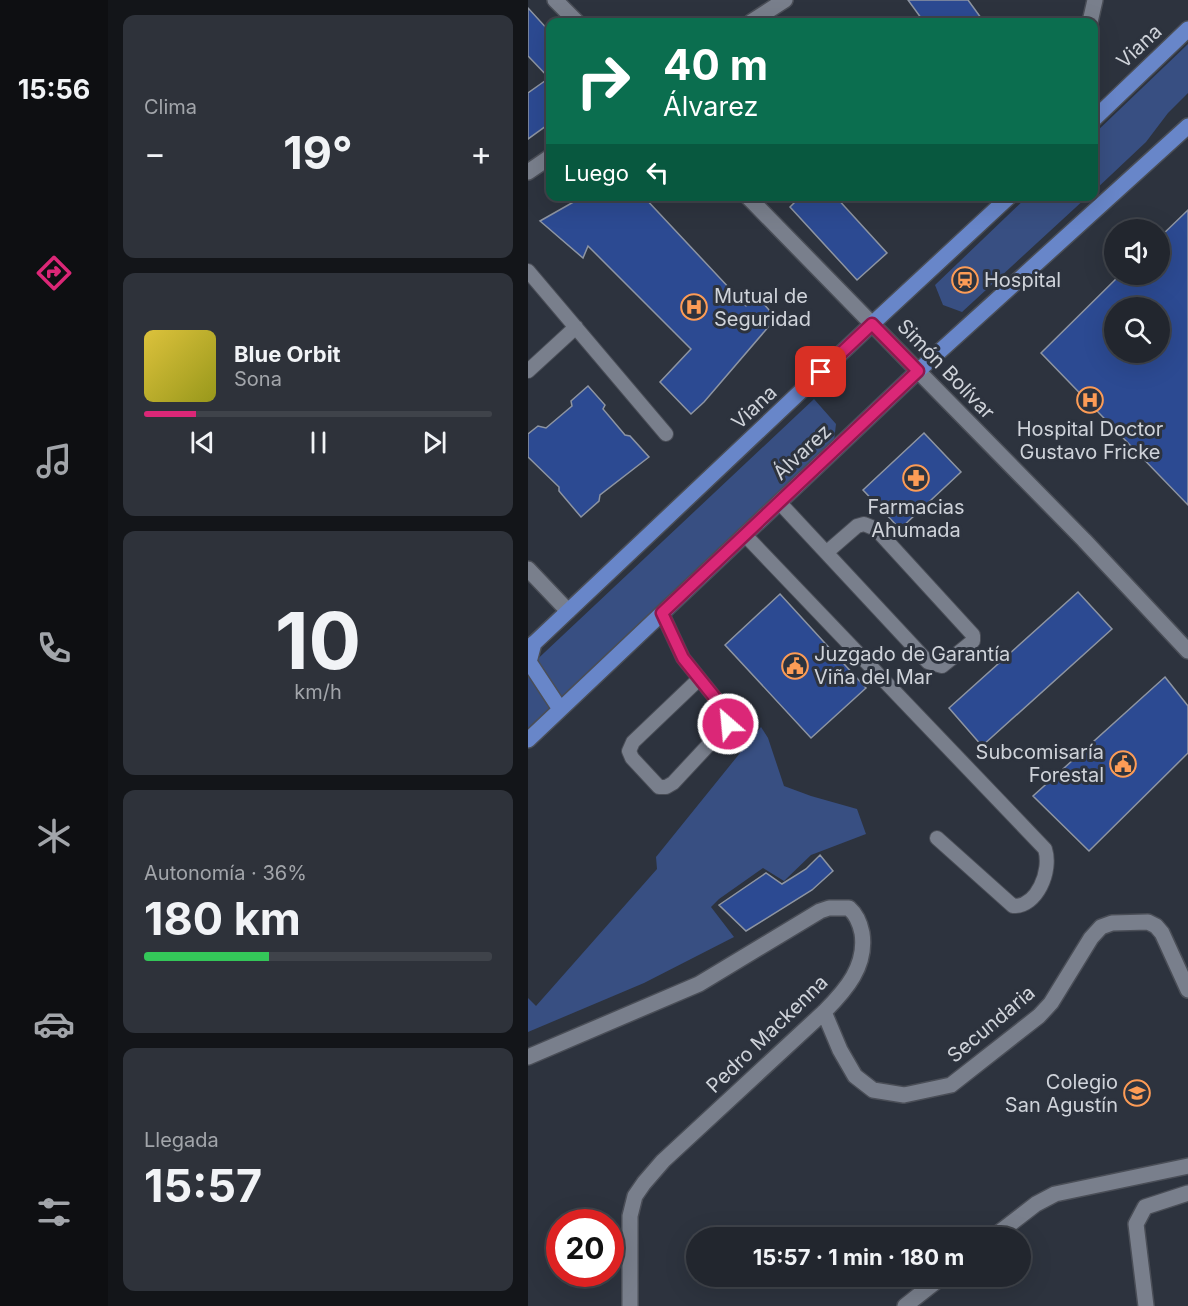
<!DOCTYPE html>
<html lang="es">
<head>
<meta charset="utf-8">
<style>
  body { margin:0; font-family:Inter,sans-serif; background:#2e323a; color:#f1f3f6; height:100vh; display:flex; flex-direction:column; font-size:22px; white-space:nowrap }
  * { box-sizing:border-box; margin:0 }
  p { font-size:20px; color:#a2a5aa }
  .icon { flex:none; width:33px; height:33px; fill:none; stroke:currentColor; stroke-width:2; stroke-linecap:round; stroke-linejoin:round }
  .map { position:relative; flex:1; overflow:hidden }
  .panel { display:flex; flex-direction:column; gap:15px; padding:15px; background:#131519; width:420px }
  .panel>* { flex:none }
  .hud { position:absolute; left:18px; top:18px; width:552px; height:183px; border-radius:12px; box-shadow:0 6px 24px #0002,0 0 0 2px #3f434a; background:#0b6e4f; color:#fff; overflow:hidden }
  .buttons { position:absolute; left:576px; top:219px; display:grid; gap:12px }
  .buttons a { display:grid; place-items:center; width:66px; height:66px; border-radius:50%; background:#22262e; box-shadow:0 6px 24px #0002,0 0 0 2px #3f434a; font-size:30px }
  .speed { position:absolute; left:18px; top:1209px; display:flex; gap:12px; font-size:30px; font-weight:700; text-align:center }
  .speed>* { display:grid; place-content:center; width:78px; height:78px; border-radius:50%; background:#22262e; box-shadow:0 6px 24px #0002,0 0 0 2px #3f434a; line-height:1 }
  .speed .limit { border:9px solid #d22; background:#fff; color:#111 }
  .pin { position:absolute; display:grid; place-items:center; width:51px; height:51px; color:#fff; margin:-26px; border-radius:12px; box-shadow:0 3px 9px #0006 }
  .me { position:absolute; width:66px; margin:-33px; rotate:333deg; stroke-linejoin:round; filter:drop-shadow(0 0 4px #0008) }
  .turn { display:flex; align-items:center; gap:21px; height:126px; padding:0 18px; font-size:27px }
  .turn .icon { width:78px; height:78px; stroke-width:2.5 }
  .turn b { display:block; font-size:42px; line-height:51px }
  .then { display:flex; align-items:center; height:57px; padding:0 18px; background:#0003; gap:12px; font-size:22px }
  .big { font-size:45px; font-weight:700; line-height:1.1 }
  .panel .card { flex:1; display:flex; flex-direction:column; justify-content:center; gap:9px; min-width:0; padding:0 21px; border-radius:12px; background:#2e323a }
  .panel .dial { align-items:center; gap:0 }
  .dial b { font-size:78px; line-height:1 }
  .song { display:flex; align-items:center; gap:18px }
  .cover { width:72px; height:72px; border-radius:9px; background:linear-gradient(135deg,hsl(50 70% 55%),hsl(60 70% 35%)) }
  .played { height:6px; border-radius:3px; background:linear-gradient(90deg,#db2777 15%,#3f434a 15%) }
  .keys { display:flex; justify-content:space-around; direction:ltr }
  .heat { display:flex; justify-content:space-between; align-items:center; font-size:33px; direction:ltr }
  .charge { height:9px; border-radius:4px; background:linear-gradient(90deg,#34c759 36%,#3f434a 0) }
  .trip { position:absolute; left:158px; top:1227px; width:345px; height:60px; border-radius:30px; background:#22262e; box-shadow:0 6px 24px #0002,0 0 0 2px #3f434a; font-weight:700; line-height:60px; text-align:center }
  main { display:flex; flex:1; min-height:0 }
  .menu { display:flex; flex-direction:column; width:108px; justify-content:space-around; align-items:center; background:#0e0f12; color:#a2a5aa }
  .menu .icon { width:42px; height:42px }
  .menu .active { color:#db2777 }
  .menu b { font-size:27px; color:#f1f3f6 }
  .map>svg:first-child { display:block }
</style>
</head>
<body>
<main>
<nav class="menu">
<b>15:56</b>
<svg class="icon active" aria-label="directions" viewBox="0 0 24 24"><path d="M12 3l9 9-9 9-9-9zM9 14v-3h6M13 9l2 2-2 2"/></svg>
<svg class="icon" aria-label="music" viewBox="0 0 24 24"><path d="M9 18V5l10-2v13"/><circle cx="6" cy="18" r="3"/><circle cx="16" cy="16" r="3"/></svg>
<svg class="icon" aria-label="phone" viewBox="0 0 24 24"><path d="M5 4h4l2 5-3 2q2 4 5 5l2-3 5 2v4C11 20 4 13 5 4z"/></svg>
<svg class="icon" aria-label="climate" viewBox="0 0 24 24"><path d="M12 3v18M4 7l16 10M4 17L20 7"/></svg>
<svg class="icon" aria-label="car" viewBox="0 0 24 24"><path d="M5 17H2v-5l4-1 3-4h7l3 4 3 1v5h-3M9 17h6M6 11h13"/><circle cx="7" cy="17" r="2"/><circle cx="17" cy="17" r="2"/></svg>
<svg class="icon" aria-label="filters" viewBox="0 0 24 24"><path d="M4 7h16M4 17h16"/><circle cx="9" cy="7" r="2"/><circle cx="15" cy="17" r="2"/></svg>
</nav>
<section class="panel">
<div class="card"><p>Clima</p>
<div class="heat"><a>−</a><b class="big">19°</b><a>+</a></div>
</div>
<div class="card">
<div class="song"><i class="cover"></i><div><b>Blue Orbit</b><p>Sona</p></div></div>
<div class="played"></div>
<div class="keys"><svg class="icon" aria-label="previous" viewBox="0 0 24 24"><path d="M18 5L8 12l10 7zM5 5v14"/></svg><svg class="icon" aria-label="pause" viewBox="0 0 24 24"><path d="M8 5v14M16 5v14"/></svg><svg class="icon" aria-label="next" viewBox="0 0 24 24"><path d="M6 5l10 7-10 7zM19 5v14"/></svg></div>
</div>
<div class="card dial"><b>10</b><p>km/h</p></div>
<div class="card"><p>Autonomía · 36%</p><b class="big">180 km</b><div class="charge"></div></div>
<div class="card"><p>Llegada</p><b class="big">15:57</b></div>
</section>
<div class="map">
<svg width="660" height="1306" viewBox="0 0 660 1306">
  <rect width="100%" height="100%" fill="#2d333e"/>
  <path fill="#384f82" d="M660 44V93L640 113 618 142 566 191V134Z
    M499 197H559L434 312 415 305 407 285Z
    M286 399 308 424 306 441 0 730V668Z
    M233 727 240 738 256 786 283 796 329 809 338 834 283 855 256 881 235 868 191 899 183 907 206 937 116 983 0 1032V998L8 1006 129 869 128 857Z"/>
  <path fill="#2c4a92" stroke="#8e95a2" stroke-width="1.5" fill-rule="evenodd" d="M380 0H440L456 22H396Z
    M0 8 22 32V123L0 139V93L21 78 0 56Z
    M56 196H115L218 306 228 295 248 318 176 402 163 414 132 382 163 349 60 246 55 258 12 221Z
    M273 196H307L359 253 329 280 262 207Z
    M660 210V505L513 353 593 274H632V237ZM586 308H632V352H586Z
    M60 386 77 405 75 409 97 435 102 436 121 457 72 495 71 501 53 517 31 491V487L0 457V434L10 426 18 428 44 406 43 401Z
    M396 433 433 472 372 529 335 490Z
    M550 592 584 629 454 746 421 708Z
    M252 594 338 688 283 738 197 645Z
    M637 677 660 706V753L561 851 505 796Z
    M292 855 305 871 284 890 218 931 191 905 238 873 254 884 278 869Z"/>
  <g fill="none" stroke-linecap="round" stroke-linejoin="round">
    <g stroke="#4a4e57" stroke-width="16">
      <path id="service" d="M0 271 138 434
        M0 371 48 327
        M251 502 400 662 414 666 445 641V635L348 529 336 524 329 526 299 552
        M217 535 517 849C524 871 509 907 485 906L409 838
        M134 613 155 658 200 714V724L145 783 138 787H131L104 758 101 751 105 742 171 679"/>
    </g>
    <g stroke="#4a4e57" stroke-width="18">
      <path id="minor" d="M0 569 40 611
        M296 1012 312 1050 327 1076 345 1090 376 1095 423 1085 511 1016 523 1003 563 938 573 927 584 923 620 922 628 926 634 933 660 990
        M0 1057 171 984 292 911 301 908H321C329 915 332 923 334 933 339 966 318 990 296 1012L135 1161 116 1183 107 1196 102 1216V1306
        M464 1238 508 1204 527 1194 660 1166
        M377 1306 415 1276
        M618 1306 608 1224 617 1207 660 1193"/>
    </g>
    <g stroke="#4a4e57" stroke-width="18">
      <path id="tertiary" d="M390 371 556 540 660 651"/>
    </g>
    <g stroke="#4a4e57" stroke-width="18">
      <path id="secondary" d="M27 0 49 22
        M223 22 257 0
        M562 22 567 0
        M0 172 22 157
        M219 196 390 371"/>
    </g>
    <g stroke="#4a4e57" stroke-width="18">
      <path id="primary" d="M566 119 660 29
        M6 643 1 662 32 709
        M0 649 344 324 482 196
        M0 740 390 371 660 126"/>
    </g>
    <use href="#service" stroke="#797f8c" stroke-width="14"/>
    <use href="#minor" stroke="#797f8c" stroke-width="15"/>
    <use href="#tertiary" stroke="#797f8c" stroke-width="15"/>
    <use href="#secondary" stroke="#797f8c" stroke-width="15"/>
    <use href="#primary" stroke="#6886c9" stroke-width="15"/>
  </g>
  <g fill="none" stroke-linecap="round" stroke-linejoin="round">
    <g stroke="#8e194d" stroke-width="15">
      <path id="route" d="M200 724V714L155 658 134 613 390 371 344 324 293 372"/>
    </g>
    <use href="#route" stroke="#db2777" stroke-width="10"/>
  </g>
  <defs>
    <g id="station-ring" transform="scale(1.35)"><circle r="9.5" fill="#2d333e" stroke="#fd9c56" stroke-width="1.5"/><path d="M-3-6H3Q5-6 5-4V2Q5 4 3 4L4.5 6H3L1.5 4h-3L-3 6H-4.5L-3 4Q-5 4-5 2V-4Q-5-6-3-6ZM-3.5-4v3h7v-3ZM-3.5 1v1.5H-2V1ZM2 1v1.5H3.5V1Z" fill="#fd9c56"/></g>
    <g id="hospital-ring" transform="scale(1.35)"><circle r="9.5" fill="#2d333e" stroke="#fd9c56" stroke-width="1.5"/><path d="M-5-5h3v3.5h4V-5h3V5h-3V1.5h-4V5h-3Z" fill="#fd9c56"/></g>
    <g id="pharmacy-ring" transform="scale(1.35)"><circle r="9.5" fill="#2d333e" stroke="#fd9c56" stroke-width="1.5"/><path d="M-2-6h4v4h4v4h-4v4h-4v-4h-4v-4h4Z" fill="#fd9c56"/></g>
    <g id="civic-ring" transform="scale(1.35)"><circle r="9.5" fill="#2d333e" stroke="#fd9c56" stroke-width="1.5"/><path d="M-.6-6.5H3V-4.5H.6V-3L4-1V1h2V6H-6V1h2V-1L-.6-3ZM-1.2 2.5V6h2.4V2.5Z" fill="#fd9c56"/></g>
    <g id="school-ring" transform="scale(1.35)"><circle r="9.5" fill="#2d333e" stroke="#fd9c56" stroke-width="1.5"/><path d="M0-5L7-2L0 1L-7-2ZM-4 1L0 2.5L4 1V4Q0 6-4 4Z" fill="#fd9c56"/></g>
  </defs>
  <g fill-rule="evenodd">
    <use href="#station-ring" x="437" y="280"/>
    <use href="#hospital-ring" x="166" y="307"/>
    <use href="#hospital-ring" x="562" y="400"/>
    <use href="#pharmacy-ring" x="388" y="478"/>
    <use href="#civic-ring" x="267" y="666"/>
    <use href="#civic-ring" x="595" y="764"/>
    <use href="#school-ring" x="609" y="1093"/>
  </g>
  <g text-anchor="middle" stroke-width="6" stroke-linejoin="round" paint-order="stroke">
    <g font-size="20" fill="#cfd3da" stroke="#2d333e">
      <text transform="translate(611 46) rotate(-43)" y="7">Viana</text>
      <text transform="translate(418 369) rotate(46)" y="7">Simón Bolívar</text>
      <text transform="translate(226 407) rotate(-43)" y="7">Viana</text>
      <text transform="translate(274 452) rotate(-43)" y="7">Álvarez</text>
      <text transform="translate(463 1024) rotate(-40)" y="7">Secundaria</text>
      <text transform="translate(239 1034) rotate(-44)" y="7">Pedro Mackenna</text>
    </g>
    <g font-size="20" fill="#cfd3da" stroke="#2d333e" text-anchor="start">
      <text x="456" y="287">Hospital</text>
      <text x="186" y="303">Mutual de<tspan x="186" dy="23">Seguridad</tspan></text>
      <text x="562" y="436" text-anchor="middle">Hospital Doctor<tspan x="562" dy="23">Gustavo Fricke</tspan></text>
      <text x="388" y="514" text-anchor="middle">Farmacias<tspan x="388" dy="23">Ahumada</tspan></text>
      <text x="286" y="661">Juzgado de Garantía<tspan x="286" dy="23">Viña del Mar</tspan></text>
      <text x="576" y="759" text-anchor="end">Subcomisaría<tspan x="576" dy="23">Forestal</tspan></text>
      <text x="590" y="1089" text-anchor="end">Colegio<tspan x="590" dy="23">San Agustín</tspan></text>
    </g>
  </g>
</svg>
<div class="buttons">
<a><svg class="icon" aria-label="sound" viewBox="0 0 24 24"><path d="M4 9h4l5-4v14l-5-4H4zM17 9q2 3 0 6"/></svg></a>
<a><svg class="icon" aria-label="search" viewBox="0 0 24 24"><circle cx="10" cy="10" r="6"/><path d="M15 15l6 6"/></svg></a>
</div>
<div class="speed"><div class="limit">20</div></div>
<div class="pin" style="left:293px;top:372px;background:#d93025"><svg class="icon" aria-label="arrive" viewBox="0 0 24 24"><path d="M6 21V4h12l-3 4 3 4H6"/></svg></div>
<svg class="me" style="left:200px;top:724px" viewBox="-20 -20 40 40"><circle r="17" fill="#db2777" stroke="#fff" stroke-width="3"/><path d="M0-11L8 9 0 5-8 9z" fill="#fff"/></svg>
<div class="trip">15:57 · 1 min · 180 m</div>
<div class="hud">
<div class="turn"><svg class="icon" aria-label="right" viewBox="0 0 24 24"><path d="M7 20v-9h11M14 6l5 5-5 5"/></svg><div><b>40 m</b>Álvarez</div></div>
<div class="then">Luego<svg class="icon" aria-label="left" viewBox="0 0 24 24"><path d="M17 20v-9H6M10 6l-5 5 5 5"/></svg></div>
</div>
</div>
</main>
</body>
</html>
